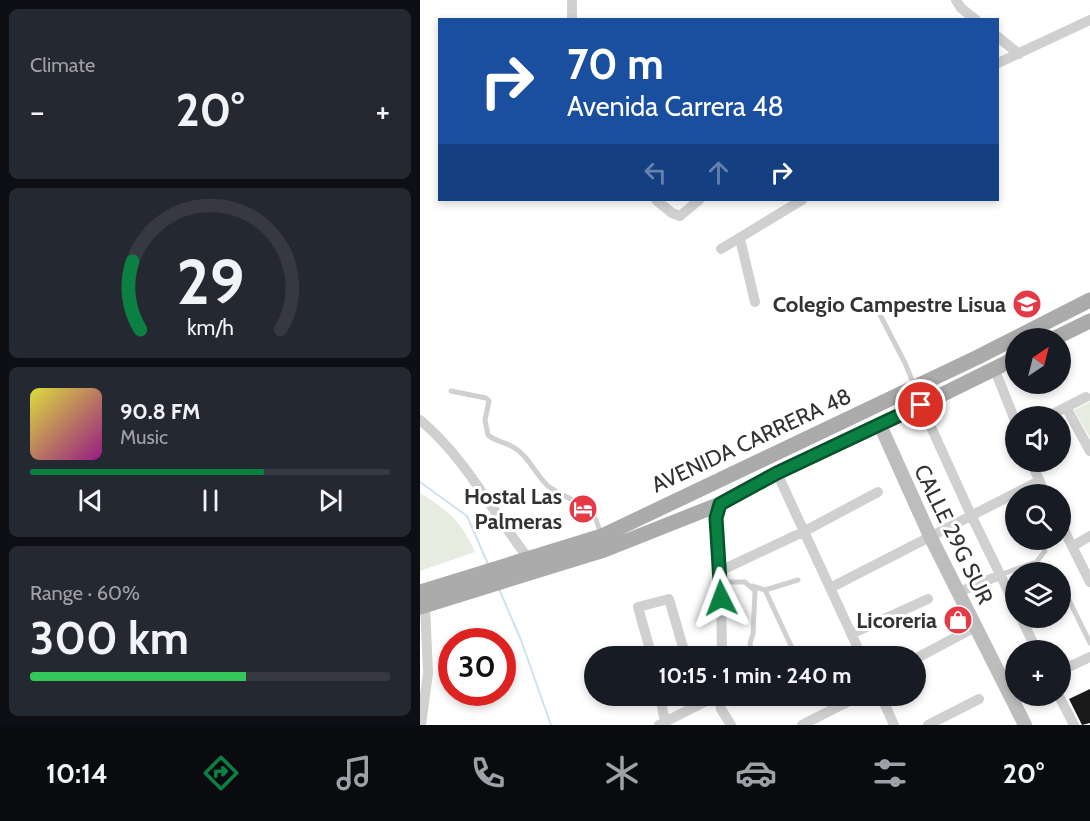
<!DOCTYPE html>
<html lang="en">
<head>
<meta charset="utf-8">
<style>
  body { margin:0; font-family:Cabin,sans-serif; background:#242831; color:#f1f3f6; height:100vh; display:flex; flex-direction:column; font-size:22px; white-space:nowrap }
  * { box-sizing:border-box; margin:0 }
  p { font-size:20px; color:#9ea1a6 }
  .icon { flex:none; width:33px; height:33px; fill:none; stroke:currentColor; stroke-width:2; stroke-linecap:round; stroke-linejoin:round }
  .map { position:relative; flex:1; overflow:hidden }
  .drawer { display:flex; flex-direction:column; gap:9px; padding:9px; background:#0d0f14; width:420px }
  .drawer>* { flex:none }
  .top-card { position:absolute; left:18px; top:18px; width:561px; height:183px; border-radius:0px; box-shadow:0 3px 9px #0003; background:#1a4fa0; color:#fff; overflow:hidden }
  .needle { width:39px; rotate:35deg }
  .fabs { position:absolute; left:585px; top:328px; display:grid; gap:12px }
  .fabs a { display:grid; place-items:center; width:66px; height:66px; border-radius:50%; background:#171b24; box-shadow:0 3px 9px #0003; font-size:30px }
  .speed { position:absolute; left:18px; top:628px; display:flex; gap:12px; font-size:30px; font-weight:700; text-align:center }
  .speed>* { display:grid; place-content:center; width:78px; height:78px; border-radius:50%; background:#171b24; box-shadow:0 3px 9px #0003; line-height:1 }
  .speed .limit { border:9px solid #d22; background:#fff; color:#111 }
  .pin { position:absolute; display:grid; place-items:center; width:51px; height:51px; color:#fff; margin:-26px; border:3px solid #fff; border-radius:50%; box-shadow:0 2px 6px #0007 }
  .me { position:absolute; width:66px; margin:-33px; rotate:357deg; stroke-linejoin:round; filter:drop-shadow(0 0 4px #0008) }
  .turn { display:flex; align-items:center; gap:21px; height:126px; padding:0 30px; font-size:27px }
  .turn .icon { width:78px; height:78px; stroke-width:2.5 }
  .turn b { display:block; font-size:42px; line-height:51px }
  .lanes { display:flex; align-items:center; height:57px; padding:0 30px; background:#0003; justify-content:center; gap:30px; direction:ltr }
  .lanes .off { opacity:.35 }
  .big { font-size:45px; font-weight:700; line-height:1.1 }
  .drawer .card { flex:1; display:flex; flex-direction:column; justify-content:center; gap:9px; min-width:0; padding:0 21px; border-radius:9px; background:#242831 }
  .drawer .dial { align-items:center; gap:0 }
  .dial svg { height:156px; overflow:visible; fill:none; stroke:#363941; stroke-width:7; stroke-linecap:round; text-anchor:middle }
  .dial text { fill:#f1f3f6; stroke:none }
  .song { display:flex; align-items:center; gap:18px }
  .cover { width:72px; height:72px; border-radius:9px; background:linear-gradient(135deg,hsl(60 70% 55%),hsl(310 70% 35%)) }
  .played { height:6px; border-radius:3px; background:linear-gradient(90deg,#0b8043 65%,#363941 65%) }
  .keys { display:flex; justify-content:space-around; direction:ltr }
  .heat { display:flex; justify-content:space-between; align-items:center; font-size:33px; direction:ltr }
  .charge { height:9px; border-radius:4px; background:linear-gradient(90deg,#34c759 60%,#363941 0) }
  .trip { position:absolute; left:164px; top:646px; width:342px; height:60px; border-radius:30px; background:#171b24; box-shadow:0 3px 9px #0003; font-weight:700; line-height:60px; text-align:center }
  .menu { display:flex; height:96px; justify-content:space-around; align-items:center; background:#090b0e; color:#9ea1a6 }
  .menu .icon { width:42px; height:42px }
  .menu .active { color:#0b8043 }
  .menu b { font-size:27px; color:#f1f3f6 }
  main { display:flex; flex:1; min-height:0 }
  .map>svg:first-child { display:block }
</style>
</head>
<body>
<main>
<section class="drawer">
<div class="card"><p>Climate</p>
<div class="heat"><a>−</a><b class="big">20°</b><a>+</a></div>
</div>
<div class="card dial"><svg viewBox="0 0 100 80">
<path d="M14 69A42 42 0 1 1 86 69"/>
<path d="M14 69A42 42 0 0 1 10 34" stroke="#0b8043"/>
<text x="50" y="56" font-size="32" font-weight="700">29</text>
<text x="50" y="72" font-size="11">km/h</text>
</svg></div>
<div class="card">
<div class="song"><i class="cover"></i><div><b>90.8 FM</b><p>Music</p></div></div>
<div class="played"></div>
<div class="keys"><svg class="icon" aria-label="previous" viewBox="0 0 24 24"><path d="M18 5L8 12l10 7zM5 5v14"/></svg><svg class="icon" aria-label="pause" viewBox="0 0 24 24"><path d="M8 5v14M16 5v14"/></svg><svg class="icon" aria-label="next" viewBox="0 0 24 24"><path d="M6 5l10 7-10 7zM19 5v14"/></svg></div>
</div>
<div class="card"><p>Range · 60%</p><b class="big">300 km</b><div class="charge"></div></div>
</section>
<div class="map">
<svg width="670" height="725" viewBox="0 0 670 725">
  <rect width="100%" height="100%" fill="#fff"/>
  <path fill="#e6ecdf" d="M670 402V438L654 410Z
    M0 493C29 511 41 521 55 552L0 571Z"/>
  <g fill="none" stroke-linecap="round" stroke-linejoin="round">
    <path stroke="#cfe2ee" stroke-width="2" d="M0 482 47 516 68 564
      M79 589 101 640 131 725"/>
  </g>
  <path fill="#1a1a1a" d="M670 689V723L662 725 649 699Z"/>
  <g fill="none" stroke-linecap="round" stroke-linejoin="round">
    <path stroke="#d0d0d0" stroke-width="5" d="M456 307 485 363 494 385
      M31 391 66 398 69 401 65 420 68 435C76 442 85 442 93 447 108 455 115 474 128 486 141 497 160 500 172 513 177 519 178 527 181 534
      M615 564 625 551 621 540
      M580 575 613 563 621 573
      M301 582H325L335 591 333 634 330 643 332 657
      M332 586 345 590 373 650
      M345 590 378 580
      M640 590 645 592 670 643"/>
    <path stroke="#d0d0d0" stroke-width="10" d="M152 0V20
      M536 0 541 8 556 20
      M578 37 599 54
      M578 63 670 20
      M236 200 252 213 260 216 279 200
      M320 239 335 302
      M301 249 382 200
      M574 368 596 423
      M501 405 551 515 596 607
      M646 407 670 451
      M627 417 666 397
      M0 420C45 457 73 513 108 558
      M611 462 626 495
      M357 473 442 657
      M300 504 296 518 301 582 302 657
      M640 522 670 582
      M653 546 670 536
      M300 571 383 532 458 492
      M410 588 619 481
      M539 592 580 575
      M601 618 617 651
      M431 634 508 599
      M232 657 218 607 249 599 265 654 263 657
      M495 659 555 627
      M640 671 670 657
      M240 696 245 722
      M299 696 301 709 311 725
      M461 696 474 725
      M639 696 654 725
      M1 725 8 673 5 605
      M239 725 296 696
      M382 725 439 696
      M508 725 559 699"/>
    <path stroke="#bdbdbd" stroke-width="14" d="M460 425 510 536 605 725"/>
    <path stroke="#ababab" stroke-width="15" d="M633 339 670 321
      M0 592 182 536 558 357 670 300
      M0 607 184 550 300 504 357 473 501 405 596 358"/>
  </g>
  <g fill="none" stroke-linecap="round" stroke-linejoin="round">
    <g stroke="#07532c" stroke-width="15">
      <path id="route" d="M301 598 296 518 300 504 357 473 501 405"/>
    </g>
    <use href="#route" stroke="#0b8043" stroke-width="10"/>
  </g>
  <defs>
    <g id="university-disc" transform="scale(1.5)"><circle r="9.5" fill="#e63946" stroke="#fff"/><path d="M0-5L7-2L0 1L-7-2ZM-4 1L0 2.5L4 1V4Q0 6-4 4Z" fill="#fff"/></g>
    <g id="hotel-disc" transform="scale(1.5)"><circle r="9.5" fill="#e63946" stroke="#fff"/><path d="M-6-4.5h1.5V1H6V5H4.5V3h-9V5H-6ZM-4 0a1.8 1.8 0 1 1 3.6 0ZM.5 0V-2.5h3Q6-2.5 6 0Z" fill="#fff"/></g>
    <g id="shop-disc" transform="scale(1.5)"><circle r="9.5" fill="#e63946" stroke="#fff"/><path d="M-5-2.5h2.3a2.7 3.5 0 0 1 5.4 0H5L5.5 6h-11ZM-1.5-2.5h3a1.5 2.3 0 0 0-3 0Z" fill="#fff"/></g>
  </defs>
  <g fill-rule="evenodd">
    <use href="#university-disc" x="607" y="304"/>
    <use href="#hotel-disc" x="163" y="509"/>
    <use href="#shop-disc" x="538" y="620"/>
  </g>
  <g text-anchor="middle" stroke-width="6" stroke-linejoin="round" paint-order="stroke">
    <g font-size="22" font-weight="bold" fill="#333" stroke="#fff" text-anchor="end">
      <text x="586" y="312">Colegio Campestre Lisua</text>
      <text x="142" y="504">Hostal Las<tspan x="142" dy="25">Palmeras</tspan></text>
      <text x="517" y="628">Licoreria</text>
    </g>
    <g font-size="22" fill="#333" stroke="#fff">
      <text transform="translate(331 440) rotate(-25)" y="8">AVENIDA CARRERA 48</text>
      <text transform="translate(534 534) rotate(64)" y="8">CALLE 29G SUR</text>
    </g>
  </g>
</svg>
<div class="fabs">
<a><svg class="needle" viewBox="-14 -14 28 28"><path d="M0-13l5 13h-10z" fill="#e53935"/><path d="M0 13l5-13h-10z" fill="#9ea1a6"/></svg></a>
<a><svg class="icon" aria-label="sound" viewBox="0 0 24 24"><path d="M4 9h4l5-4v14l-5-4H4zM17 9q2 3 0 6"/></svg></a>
<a><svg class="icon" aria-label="search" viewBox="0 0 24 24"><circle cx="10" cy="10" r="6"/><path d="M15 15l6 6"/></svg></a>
<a><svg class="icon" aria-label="layers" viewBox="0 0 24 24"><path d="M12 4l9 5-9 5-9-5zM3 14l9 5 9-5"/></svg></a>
<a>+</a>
</div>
<div class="speed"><div class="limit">30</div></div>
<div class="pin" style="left:501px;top:405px;background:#d93025"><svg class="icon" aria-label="arrive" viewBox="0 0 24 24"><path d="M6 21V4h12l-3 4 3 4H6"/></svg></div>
<svg class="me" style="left:301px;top:598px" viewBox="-20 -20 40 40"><path d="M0-17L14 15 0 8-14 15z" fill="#0b8043" stroke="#fff" stroke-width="4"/></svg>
<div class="trip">10:15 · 1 min · 240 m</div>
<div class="top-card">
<div class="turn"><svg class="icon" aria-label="right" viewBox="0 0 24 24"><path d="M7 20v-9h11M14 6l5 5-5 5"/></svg><div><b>70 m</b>Avenida Carrera 48</div></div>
<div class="lanes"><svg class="icon off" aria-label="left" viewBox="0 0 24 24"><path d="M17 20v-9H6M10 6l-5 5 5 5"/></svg><svg class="icon off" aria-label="ahead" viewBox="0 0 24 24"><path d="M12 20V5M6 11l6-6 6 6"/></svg><svg class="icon" aria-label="right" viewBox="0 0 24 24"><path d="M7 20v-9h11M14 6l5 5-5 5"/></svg></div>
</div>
</div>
</main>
<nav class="menu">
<b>10:14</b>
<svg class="icon active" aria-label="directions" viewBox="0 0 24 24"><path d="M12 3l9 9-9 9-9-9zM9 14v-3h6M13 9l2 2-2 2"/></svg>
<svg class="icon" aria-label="music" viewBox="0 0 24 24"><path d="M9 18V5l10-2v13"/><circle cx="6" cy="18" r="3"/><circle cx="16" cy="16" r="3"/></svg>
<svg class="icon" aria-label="phone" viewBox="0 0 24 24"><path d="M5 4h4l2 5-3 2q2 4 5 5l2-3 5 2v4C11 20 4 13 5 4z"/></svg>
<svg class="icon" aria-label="climate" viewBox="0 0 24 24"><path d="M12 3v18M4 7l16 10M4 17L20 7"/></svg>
<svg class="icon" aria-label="car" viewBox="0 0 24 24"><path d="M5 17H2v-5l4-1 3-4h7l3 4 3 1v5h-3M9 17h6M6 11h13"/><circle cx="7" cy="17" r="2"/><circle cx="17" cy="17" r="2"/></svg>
<svg class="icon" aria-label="filters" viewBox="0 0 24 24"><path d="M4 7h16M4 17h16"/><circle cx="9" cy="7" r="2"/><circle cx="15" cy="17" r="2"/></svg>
<b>20°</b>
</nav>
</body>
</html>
